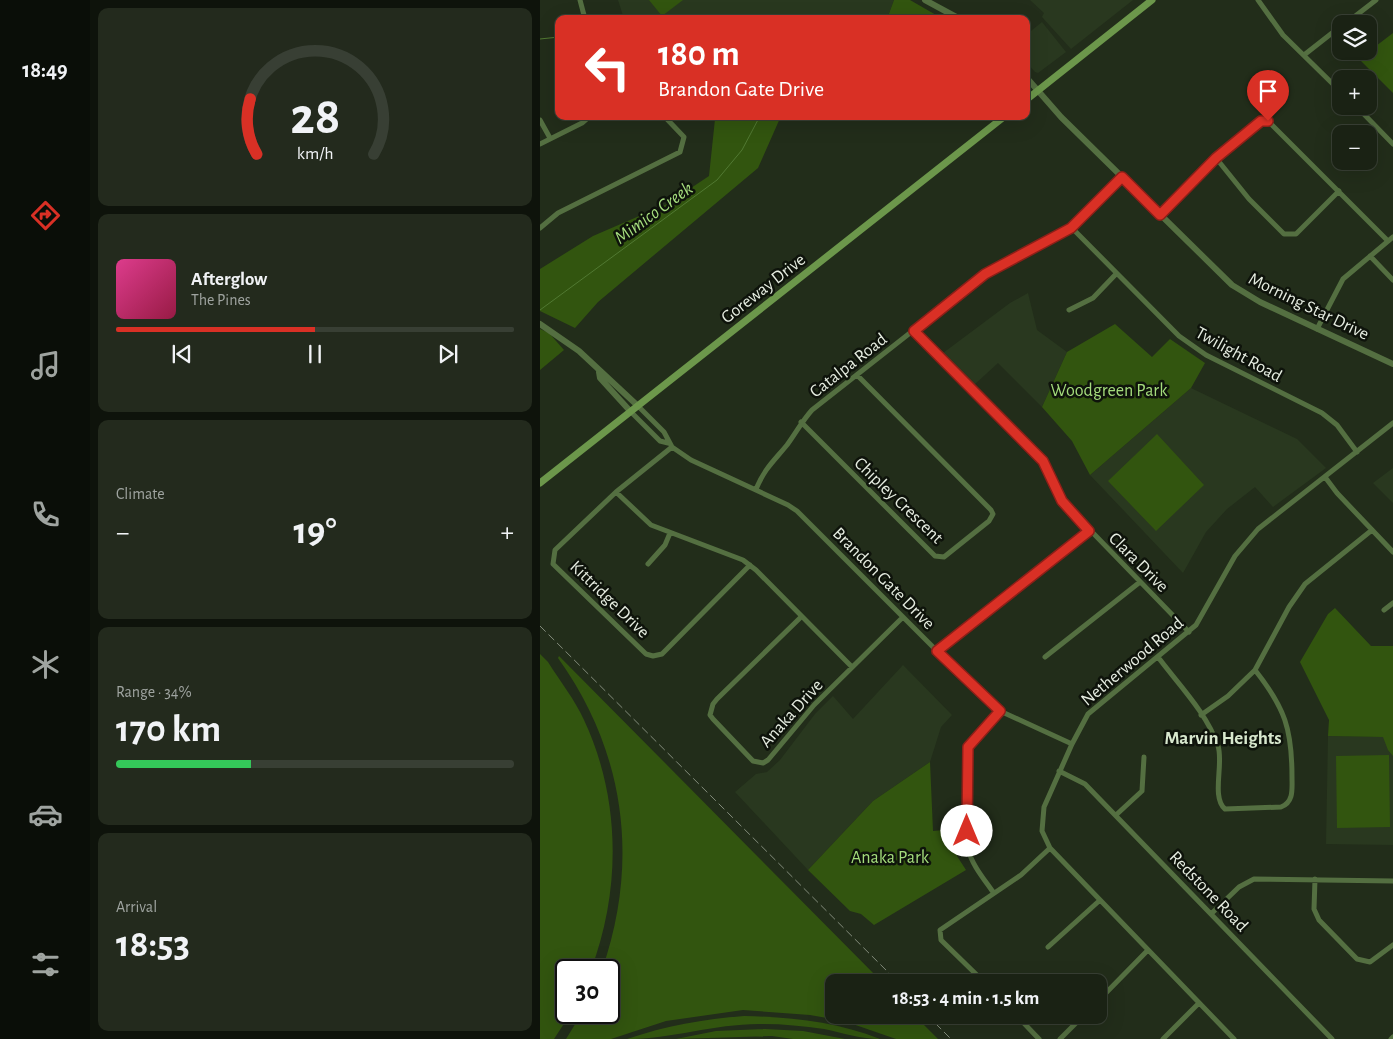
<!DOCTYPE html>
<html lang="en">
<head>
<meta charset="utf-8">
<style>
  body { margin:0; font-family:"Alegreya Sans",sans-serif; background:#232a1d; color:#f1f3f6; height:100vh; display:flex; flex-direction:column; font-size:19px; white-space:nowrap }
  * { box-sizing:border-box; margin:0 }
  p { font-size:16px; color:#9fa4a0 }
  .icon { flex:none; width:28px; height:28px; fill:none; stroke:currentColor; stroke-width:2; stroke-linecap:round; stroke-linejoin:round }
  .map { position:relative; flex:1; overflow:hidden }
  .side { display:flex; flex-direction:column; gap:8px; padding:8px; background:#0e130b; width:450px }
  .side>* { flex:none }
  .guide { position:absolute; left:15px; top:15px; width:475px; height:105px; border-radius:10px; box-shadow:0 5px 20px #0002,0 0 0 1px #383f34; background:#d93025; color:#fff; overflow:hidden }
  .fabs { position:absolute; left:792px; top:15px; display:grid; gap:10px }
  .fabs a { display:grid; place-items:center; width:45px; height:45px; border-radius:10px; background:#1a2214; box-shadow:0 5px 20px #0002,0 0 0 1px #383f34; font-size:25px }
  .speed { position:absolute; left:15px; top:959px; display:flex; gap:10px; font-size:25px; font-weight:700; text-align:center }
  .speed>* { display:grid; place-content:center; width:65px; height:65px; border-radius:50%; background:#1a2214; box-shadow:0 5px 20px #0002,0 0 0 1px #383f34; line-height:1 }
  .speed .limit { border:2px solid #111; border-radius:8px; background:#fff; color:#111 }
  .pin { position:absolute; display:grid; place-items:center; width:42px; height:42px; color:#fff; margin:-51px -21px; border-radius:50% 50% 50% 0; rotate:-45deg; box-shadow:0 0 5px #0007 }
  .pin .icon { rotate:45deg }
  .me { position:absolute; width:55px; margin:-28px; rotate:0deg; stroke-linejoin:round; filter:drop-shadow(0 0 4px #0008) }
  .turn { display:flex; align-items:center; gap:18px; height:105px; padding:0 20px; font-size:22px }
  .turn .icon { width:65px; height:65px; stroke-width:2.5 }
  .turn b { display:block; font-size:35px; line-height:42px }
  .big { font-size:38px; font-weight:700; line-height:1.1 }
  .side .tile { flex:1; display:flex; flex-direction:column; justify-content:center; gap:8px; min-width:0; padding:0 18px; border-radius:10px; background:#232a1d }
  .side .dial { align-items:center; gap:0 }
  .dial svg { height:130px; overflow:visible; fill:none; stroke:#383f34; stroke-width:7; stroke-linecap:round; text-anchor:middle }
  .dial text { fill:#f1f3f6; stroke:none }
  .song { display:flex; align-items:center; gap:15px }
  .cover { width:60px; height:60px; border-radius:8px; background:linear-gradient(135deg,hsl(330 70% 55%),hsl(340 70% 35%)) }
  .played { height:5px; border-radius:2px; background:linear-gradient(90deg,#d93025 50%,#383f34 50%) }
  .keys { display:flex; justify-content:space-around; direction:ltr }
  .heat { display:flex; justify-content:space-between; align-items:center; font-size:28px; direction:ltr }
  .charge { height:8px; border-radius:4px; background:linear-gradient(90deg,#34c759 34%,#383f34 0) }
  .trip { position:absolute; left:285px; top:974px; width:282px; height:50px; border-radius:10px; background:#1a2214; box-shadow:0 5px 20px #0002,0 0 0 1px #383f34; font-weight:700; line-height:50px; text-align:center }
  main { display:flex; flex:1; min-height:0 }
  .tab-bar { display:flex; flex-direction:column; width:90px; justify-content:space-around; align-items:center; background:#0a0e08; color:#9fa4a0 }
  .tab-bar .icon { width:35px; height:35px }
  .tab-bar .on { color:#d93025 }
  .tab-bar b { font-size:22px; color:#f1f3f6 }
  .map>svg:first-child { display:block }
</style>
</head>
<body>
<main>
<nav class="tab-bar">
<b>18:49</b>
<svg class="icon on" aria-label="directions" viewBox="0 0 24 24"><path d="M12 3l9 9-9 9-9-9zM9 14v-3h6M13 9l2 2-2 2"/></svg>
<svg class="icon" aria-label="music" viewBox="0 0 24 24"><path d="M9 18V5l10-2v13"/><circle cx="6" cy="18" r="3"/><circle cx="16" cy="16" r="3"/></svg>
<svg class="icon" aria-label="phone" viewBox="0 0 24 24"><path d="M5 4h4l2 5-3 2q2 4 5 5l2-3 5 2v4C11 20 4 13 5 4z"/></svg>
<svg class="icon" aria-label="climate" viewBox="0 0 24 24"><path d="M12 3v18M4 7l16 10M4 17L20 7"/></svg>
<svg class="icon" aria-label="car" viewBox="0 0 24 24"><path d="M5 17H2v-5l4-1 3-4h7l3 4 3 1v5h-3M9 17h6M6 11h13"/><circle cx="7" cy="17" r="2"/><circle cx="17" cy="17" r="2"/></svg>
<svg class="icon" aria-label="filters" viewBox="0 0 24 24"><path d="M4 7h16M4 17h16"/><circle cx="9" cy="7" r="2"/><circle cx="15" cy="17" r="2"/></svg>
</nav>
<section class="side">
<div class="tile dial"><svg viewBox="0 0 100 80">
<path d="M14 69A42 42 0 1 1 86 69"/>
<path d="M14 69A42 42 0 0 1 10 35" stroke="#d93025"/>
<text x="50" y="56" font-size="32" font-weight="700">28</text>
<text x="50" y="72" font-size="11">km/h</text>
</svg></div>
<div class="tile">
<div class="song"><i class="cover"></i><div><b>Afterglow</b><p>The Pines</p></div></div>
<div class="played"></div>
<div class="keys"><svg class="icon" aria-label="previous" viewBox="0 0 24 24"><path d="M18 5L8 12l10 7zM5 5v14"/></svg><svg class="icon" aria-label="pause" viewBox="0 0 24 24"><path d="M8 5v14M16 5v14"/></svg><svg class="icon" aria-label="next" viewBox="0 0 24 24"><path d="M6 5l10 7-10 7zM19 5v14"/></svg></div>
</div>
<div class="tile"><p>Climate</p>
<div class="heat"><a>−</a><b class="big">19°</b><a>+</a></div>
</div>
<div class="tile"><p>Range · 34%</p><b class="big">170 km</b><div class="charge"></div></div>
<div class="tile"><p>Arrival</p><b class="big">18:53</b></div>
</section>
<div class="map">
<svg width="853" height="1039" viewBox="0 0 853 1039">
  <rect width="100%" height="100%" fill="#222d1a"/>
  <path fill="#29381f" d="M78 0H354L347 19H84Z
    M490 0H593L531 49 502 17 504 13Z
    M502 22 526 52 498 73 495 72 486 62V35Z
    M488 293 497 330 527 352 502 407 458 363 434 385 403 353 470 303Z
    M651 388 757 439 786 468 733 507 715 487 687 509 666 532 643 573 550 475Z
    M853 468V503L833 483Z
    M363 665 412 715 401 727 390 762 333 801 268 870 195 792 216 774 227 772 240 760 275 714 293 696 313 719Z
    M788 736 853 737V845L786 844Z"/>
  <path fill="#32550f" d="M109 0H143L122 16Z
    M354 0H370L403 19H347Z
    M853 33V93L819 59Z
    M172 116H241L218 168 58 302 35 328 0 311V269L53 236 127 204 169 176 175 119Z
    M575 324 612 357 630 339 665 363 651 388 550 475 532 441 502 407 527 352Z
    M0 329 9 333 24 350 0 370Z
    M617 434 664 485 616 531 568 481Z
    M795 608 831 646H853V756L848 750 843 737 788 736 789 720 760 662 788 614Z
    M0 654 8 662C20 681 35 700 44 720 81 799 81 890 51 970H26V1012L31 1013 14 1039H0Z
    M19 656 342 982H294V1015H374L398 1039H356L304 1021 270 1015 203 1010 126 1021 71 1039H26L42 1013 69 1012V970H62C100 861 85 751 18 658Z
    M849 755 850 827 797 828 796 756Z
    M390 762 393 831 415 829 417 856 426 870 334 925 321 914 310 911 268 870 333 801Z
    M204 1016C250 1017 297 1022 340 1039 321 1039 303 1033 284 1029 264 1026 243 1024 223 1024 177 1023 133 1039 87 1039 125 1026 164 1019 204 1016Z
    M225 1029 263 1031 305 1039H253L232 1036 136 1039 176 1031Z"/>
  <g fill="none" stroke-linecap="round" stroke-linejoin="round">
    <path stroke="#517932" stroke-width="1" d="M0 39 19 37
      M0 310 177 180 202 150 220 116"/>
    <path stroke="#546f41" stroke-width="5" d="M40 0 45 19
      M718 0 743 35 801 92
      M805 24 836 0
      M764 55 801 26
      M816 106 853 144
      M0 120 10 138
      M0 144 42 123 50 116
      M676 158 709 199 744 234H756L799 191
      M620 215 676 158 721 121H728L848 241
      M531 227 639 336 666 355 782 413 797 425 817 452
      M0 228 18 213 140 152 144 137 124 116
      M830 256 853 280
      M529 310 553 298 576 274
      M777 329 803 279 853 237
      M374 331 503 461 522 501 649 632
      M98 406 124 432 132 447 151 460 248 505 257 511 451 705 460 711 532 744
      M91 412 120 441 128 443
      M261 422 395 556 404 557 449 521 453 514 451 510 317 375
      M132 447 76 492 15 550 13 564 106 654 113 656 122 654 210 565
      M785 477 797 493 853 552
      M216 489C225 468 233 462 247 445 256 433 262 421 272 410L445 274 531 227 582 177
      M76 492 111 525 203 560 216 570 312 667
      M108 564 125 545 130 533
      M844 610 853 603
      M261 617 177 699 173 704 170 715 173 719 213 761 223 763 228 760 274 705 362 618
      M397 651 549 531
      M505 657 600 582
      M618 657C638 684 667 713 678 746 684 763 671 797 685 809L741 807C754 802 752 789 752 777 752 729 745 708 715 670
      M661 715 688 696 715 670 749 607 765 584 832 530
      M519 771 545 784 792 1039
      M576 815 602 791 604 757
      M775 879 774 909 779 920 817 959 830 962 853 945
      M453 892C444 879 432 865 428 849 425 835 425 752 431 741L460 711
      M671 914 699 887 714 879 853 881
      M508 947 559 901
      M444 982 401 940 400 930 481 875 510 848
      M559 1000 608 950
      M476 1015 499 1039
      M520 1039 544 1015
      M623 1039 659 1003
      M694 1039 510 848 502 831 504 807 532 744 548 714 656 625 695 556 718 529 853 423
      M851 1039 853 1037"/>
    <path stroke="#546f41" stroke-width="6" d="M385 0 420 19
      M486 77 521 117 692 285 720 302 853 364
      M0 324 39 351 98 406
      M59 372 60 378 91 412"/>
    <path stroke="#6c974b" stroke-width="7" d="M486 100 612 0
      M0 483 465 116"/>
    <path stroke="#828b7b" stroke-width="1" stroke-dasharray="8 4" stroke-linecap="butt" d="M0 626 358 982
      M387 1015 411 1039"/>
  </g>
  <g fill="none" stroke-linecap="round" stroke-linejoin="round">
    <g stroke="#8d1f18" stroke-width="12">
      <path id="route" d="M427 831 428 747 460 711 397 651 549 531 522 501 503 461 374 331 445 274 531 228 582 177 620 215 676 158 721 121H728"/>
    </g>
    <use href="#route" stroke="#d93025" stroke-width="9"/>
  </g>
  <g text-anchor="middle" stroke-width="5" stroke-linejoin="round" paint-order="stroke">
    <g font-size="18" fill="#e6ede1" stroke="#0e130b">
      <text transform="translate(223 288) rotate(-38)" y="6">Goreway Drive</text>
      <text transform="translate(769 306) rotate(26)" y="6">Morning Star Drive</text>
      <text transform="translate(699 354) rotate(29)" y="6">Twilight Road</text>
      <text transform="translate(308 365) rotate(-38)" y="6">Catalpa Road</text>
      <text transform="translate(359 500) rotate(44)" y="6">Chipley Crescent</text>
      <text transform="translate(599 562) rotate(45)" y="6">Clara Drive</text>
      <text transform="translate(344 578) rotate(45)" y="6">Brandon Gate Drive</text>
      <text transform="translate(70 599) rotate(44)" y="6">Kittridge Drive</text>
      <text transform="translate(592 661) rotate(-40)" y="6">Netherwood Road</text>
      <text transform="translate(251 713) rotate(-48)" y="6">Anaka Drive</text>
      <text transform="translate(669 891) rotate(46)" y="6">Redstone Road</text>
    </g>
    <g font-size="18" fill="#a4dc7c" stroke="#0e130b">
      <text x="569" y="396">Woodgreen Park</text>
      <text x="350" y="863">Anaka Park</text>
    </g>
    <g font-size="19" font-style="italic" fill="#a6de7e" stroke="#0e130b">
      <text transform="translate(113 212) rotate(-36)" y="7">Mimico Creek</text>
    </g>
    <g font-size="19" font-weight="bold" fill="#d7e7cd" stroke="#0e130b">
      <text x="683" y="744">Marvin Heights</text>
    </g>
  </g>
</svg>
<div class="fabs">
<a><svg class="icon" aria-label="layers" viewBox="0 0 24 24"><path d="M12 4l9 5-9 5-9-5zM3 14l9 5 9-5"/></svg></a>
<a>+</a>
<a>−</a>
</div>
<div class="speed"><div class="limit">30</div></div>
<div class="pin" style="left:728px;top:121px;background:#d93025"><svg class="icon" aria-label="arrive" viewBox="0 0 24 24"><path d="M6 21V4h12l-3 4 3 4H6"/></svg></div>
<svg class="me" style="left:427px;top:831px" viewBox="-20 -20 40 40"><circle r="19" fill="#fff"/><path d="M0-13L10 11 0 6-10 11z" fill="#d93025"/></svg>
<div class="trip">18:53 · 4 min · 1.5 km</div>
<div class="guide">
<div class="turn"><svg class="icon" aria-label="left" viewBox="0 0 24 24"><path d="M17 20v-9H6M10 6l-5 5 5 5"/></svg><div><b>180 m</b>Brandon Gate Drive</div></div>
</div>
</div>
</main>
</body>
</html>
